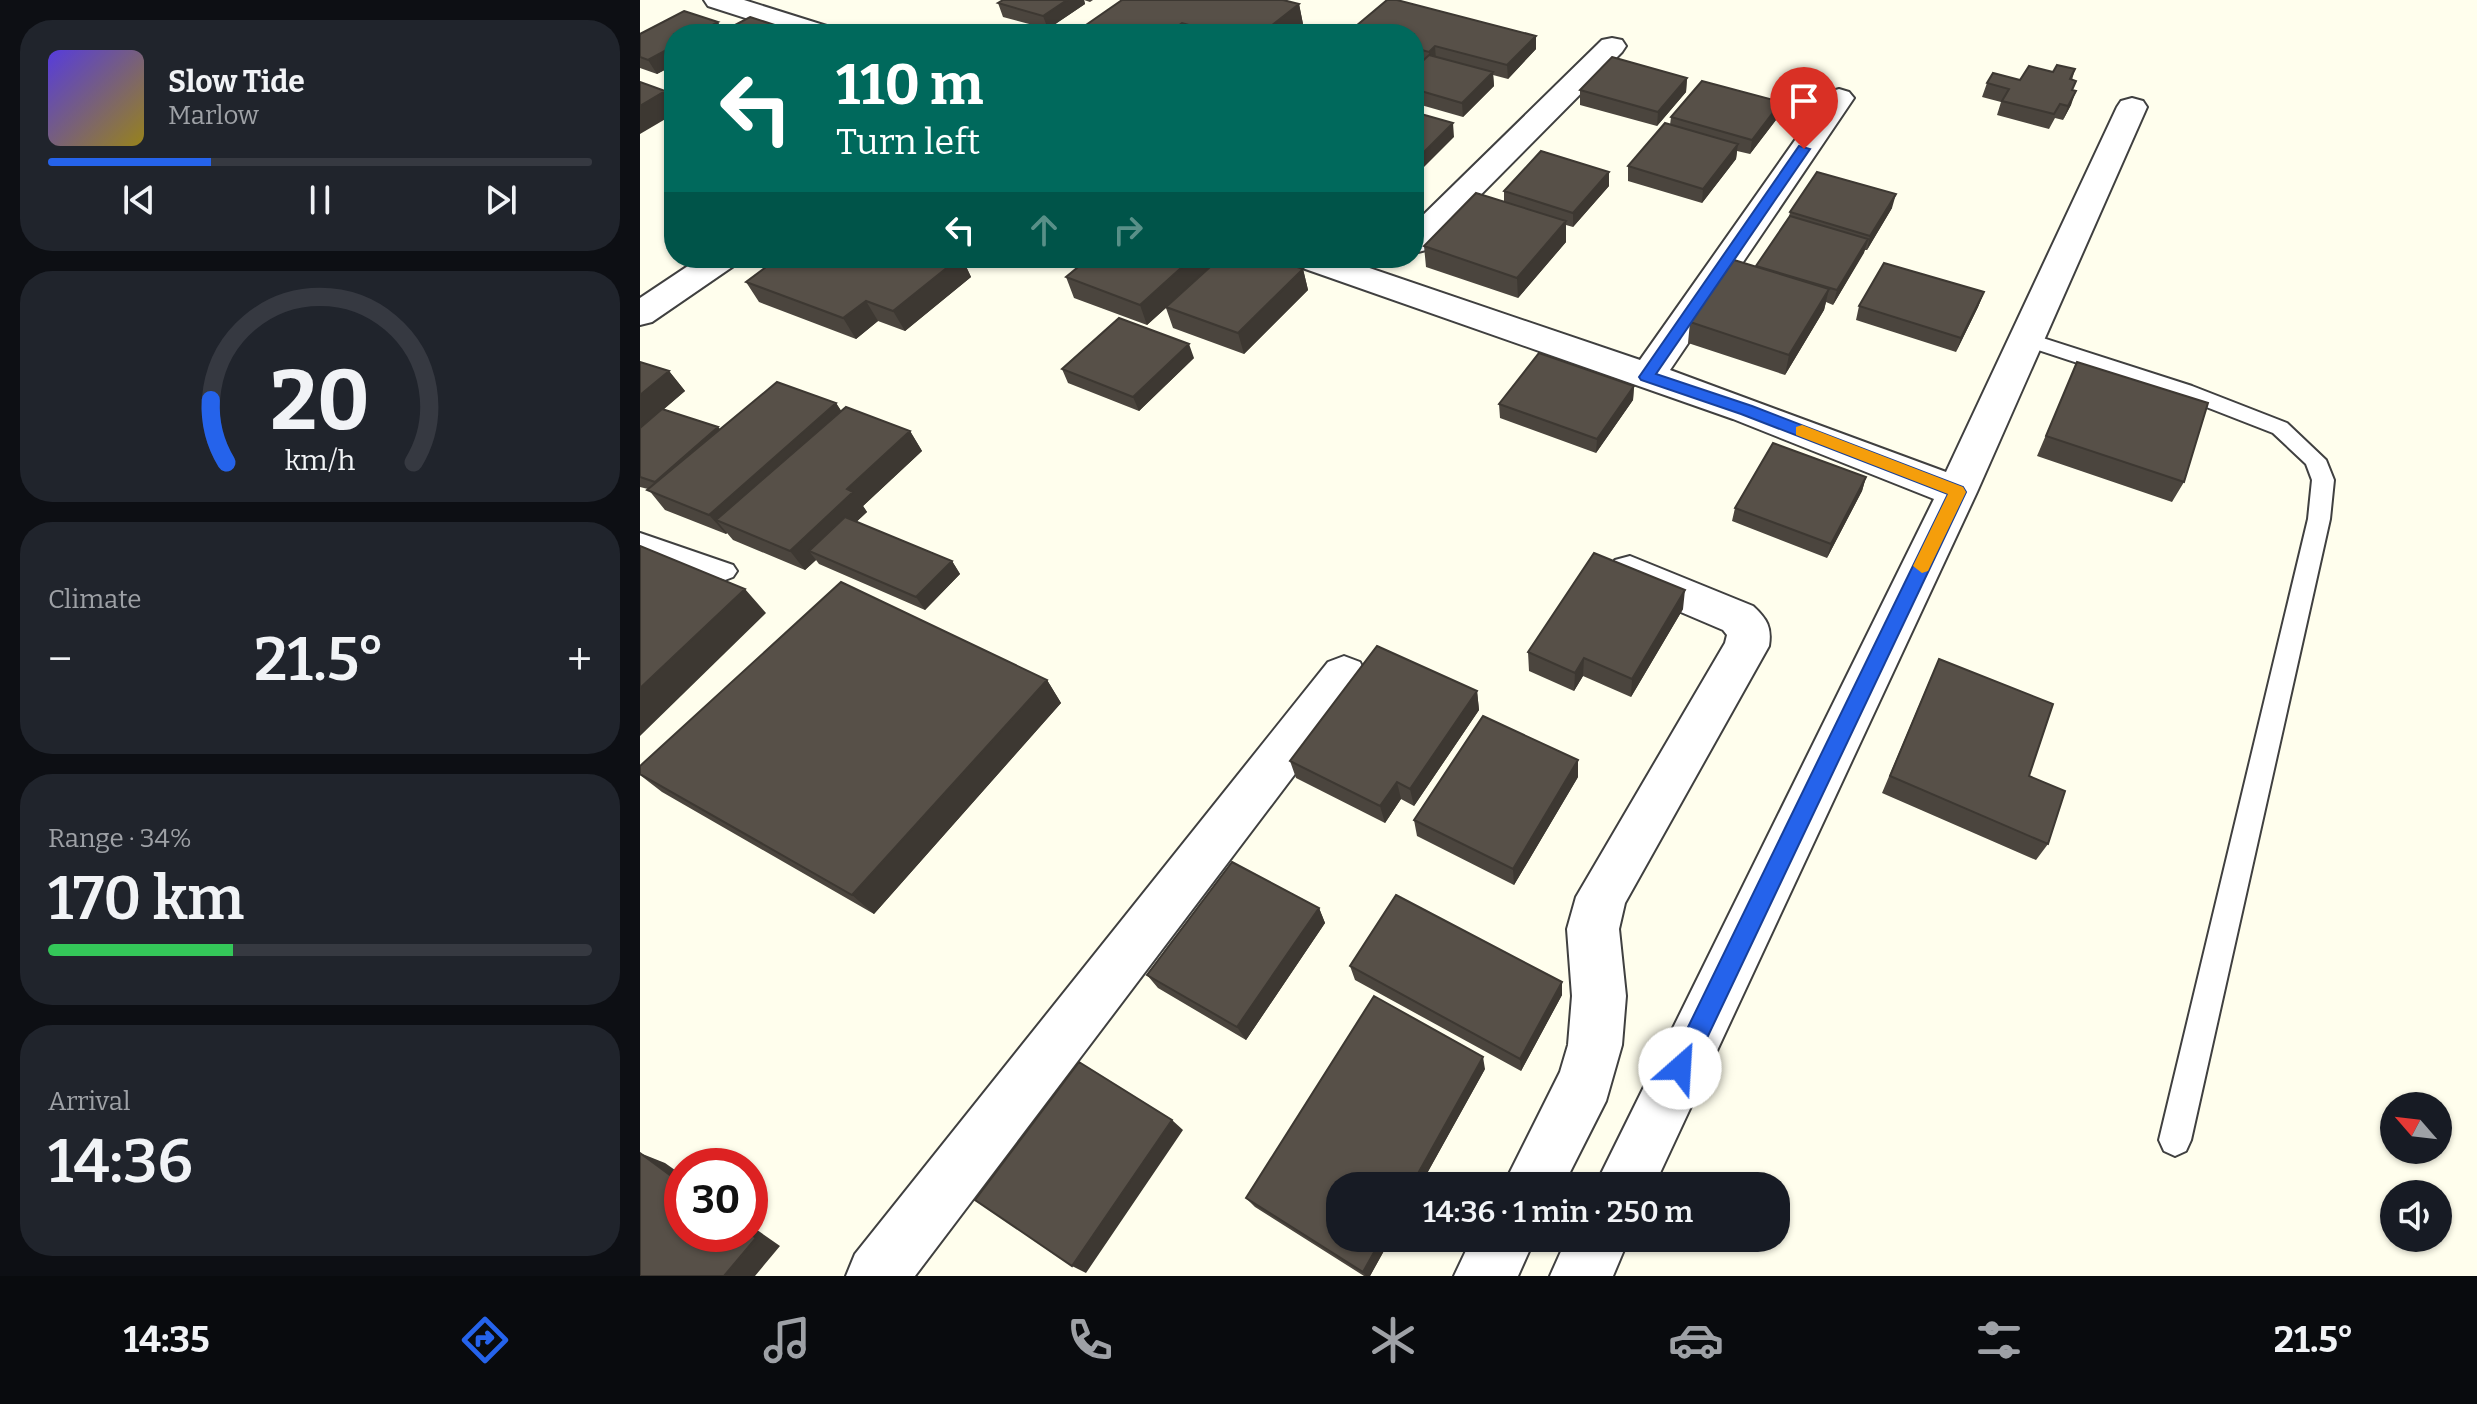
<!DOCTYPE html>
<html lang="en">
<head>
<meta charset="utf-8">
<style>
  body { margin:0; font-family:Bitter,serif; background:#20242c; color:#f1f3f6; height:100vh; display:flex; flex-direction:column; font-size:30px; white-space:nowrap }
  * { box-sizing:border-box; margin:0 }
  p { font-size:26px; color:#9ea1a6 }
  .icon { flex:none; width:44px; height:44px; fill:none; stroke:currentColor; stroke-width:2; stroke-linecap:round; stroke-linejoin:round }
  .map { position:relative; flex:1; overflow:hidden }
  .drawer { display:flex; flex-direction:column; gap:20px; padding:20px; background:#0d0f14; width:640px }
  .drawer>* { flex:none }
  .top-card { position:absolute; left:24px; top:24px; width:760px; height:244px; border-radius:32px; box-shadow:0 2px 6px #0004; background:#00695c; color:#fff; overflow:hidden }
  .needle { width:52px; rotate:298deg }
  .tools { position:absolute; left:1740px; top:1092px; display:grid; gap:16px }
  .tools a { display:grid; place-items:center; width:72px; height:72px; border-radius:50%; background:#171b24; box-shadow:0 2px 6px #0004; font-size:40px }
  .speed { position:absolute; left:24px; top:1148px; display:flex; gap:16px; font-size:40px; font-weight:700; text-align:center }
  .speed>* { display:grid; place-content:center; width:104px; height:104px; border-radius:50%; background:#171b24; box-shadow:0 2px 6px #0004; line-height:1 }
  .speed .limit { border:12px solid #d22; background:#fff; color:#111 }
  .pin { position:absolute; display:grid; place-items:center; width:68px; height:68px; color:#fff; margin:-82px -34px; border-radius:50% 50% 50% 0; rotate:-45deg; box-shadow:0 0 8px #0007 }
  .pin .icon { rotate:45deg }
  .me { position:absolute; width:88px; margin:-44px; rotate:26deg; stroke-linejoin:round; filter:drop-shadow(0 0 6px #0008) }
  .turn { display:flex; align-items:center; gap:28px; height:168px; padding:0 40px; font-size:36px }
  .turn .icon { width:104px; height:104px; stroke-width:2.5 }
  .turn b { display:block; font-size:56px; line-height:68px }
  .lanes { display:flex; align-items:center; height:76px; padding:0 40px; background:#0003; justify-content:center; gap:40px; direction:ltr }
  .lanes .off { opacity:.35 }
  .big { font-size:60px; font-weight:600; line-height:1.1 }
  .drawer .tile { flex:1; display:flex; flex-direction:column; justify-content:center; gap:12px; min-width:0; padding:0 28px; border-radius:32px; background:#20242c }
  .drawer .dial { align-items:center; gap:0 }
  .dial svg { height:208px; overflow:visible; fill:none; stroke:#363941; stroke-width:7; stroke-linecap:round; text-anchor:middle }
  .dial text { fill:#f1f3f6; stroke:none }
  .song { display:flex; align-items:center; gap:24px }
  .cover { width:96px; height:96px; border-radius:12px; background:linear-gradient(135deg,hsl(250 70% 55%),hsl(50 70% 35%)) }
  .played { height:8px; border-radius:4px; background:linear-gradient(90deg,#2563eb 30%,#363941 30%) }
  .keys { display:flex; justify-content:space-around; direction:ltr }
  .heat { display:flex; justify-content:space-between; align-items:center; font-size:44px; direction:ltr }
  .charge { height:12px; border-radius:6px; background:linear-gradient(90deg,#34c759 34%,#363941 0) }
  .trip { position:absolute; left:686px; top:1172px; width:464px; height:80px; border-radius:32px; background:#171b24; box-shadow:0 2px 6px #0004; font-weight:600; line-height:80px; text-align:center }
  .dock { display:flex; height:128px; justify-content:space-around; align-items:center; background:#090b0e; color:#9ea1a6 }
  .dock .icon { width:56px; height:56px }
  .dock .selected { color:#2563eb }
  .dock b { font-size:36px; color:#f1f3f6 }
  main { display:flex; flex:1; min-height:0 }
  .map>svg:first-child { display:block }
</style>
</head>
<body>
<main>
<section class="drawer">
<div class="tile">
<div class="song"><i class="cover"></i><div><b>Slow Tide</b><p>Marlow</p></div></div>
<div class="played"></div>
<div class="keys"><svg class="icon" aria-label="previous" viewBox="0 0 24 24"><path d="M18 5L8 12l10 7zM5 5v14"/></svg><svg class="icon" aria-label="pause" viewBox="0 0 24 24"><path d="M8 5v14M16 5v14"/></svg><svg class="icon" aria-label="next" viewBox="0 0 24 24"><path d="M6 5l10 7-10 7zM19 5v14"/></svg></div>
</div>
<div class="tile dial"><svg viewBox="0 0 100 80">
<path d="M14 69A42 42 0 1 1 86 69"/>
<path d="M14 69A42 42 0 0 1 8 45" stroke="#2563eb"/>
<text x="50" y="56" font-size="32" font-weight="700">20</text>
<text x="50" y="72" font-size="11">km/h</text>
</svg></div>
<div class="tile"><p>Climate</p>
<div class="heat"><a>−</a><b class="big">21.5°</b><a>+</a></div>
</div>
<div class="tile"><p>Range · 34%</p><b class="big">170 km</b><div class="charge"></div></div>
<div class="tile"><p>Arrival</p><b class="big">14:36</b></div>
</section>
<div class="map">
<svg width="1837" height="1276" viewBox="0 0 1837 1276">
  <rect width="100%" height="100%" fill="#fffeed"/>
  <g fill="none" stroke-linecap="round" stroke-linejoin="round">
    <g stroke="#404040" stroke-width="4">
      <path id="lane" d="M1387 333 1552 386 1647 423 1686 460 1694 480 1690 519 1551 1140 1546 1151 1535 1156 1524 1151 1519 1140 1668 519 1672 480 1666 464 1633 433 1538 396 1380 344 1377 339 1380 334Z
        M0 533 93 565 97 571 93 577 85 580 0 551Z"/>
    </g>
    <g stroke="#404040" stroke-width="4">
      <path id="street" d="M64 0H104L193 28 197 34H155L68 6Z
        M972 38 982 40 986 46 982 52 786 250 774 253V224L962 40Z
        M1199 89 1209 92 1214 98 1030 370 1306 472 1477 107 1481 101 1492 98 1503 101 1507 107 1337 492 1014 1186H955L1294 499 1093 419 654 265 649 258H700L1000 360 1189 92Z
        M60 258H100L95 265 12 322 0 325V298Z
        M990 556 1113 606C1127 619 1132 627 1129 646L985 903 979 929 986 996 982 1045 966 1101 923 1186H863L920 1072 928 1045 932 996 927 929 936 897 1085 643 1087 635 1083 630 975 584 969 572 975 560Z
        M704 656 720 662 726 675 720 688 275 1276H206L215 1254 688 662Z
        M832 1238H895L878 1276H814Z
        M927 1238H989L973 1276H910Z"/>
    </g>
    <use href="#lane" fill="#fff" fill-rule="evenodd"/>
    <use href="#street" fill="#fff" fill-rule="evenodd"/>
  </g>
  <path fill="#4b453e" d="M363 0H453L450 2 444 0 445 4 408 29 363 17 358 3Z
    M747 0H757L896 36V49L868 79 853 75 854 86 823 117 774 103V69L780 63 774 62V34H711L710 31Z
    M659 4 663 24 650 34H433Z
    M144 28 34 34V65L17 74 0 68V34Z
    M1435 69 1432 80 1433 90 1431 105 1423 120 1415 118 1409 129 1357 115 1361 102 1342 97 1347 83 1380 80 1413 72Z
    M1047 78 1046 92 1017 126 940 105V90Z
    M1141 102 1139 116 1110 154 1097 151 1096 159 1062 203 988 181V166L1030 125 1031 117Z
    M969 186 933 227 926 225V242L878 298 786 267 784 246 864 202V191Z
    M1252 208 1227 250H1225L1193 305 1186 302 1184 310 1145 375 1048 343 1050 322 1116 267 1149 217 1150 212Z
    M138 258H322L331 277 265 331 238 321 216 339 119 302 106 282Z
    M578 260 663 269 668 290 604 354 533 328 526 308 507 325 434 298 426 277Z
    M1344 292 1338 307 1316 352 1216 320 1219 306Z
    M554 358 499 411 428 383 422 369Z
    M0 362 29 371 45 391 23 410 78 427 80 429 196 403 201 411 270 431 282 451 223 506 227 512 216 522 312 561 320 574 285 610 179 564 176 560 165 570 93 540 87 533 86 534 25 510 8 489 0 487Z
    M1437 362 1544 482 1532 502 1397 456Z
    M994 386 993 400 956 453 860 418 859 404Z
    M1226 477 1222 491 1187 558 1092 521 1095 508Z
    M1043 609 991 697 943 676 934 691 889 671 888 652Z
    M1291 677 1389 776 1408 844 1396 860 1242 793Z
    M407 680 421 703 234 914 22 792 0 775V766Z
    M837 691 839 710 774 806 761 799 745 823 656 778 650 761Z
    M938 777 874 885 777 836 774 820Z
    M679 908 685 923 606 1040 518 988 507 975Z
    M710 966 922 995 881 1071 715 980Z
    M845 1069 730 1276H724L615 1207 606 1198Z"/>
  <path fill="#3d3832" d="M427 0H444L445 4 408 29 403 16Z
    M659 4 663 24 650 34H621Z
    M78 22 85 34H56Z
    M542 23 544 34H527Z
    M144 28 147 34H133Z
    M896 36V49L868 79 867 65Z
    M34 46V65L17 74 8 60Z
    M795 46 796 60 790 66 789 52Z
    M853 72 854 86 823 117 822 103Z
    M1047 78 1046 92 1017 126 1018 112Z
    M25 91 34 105V114L0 134V106Z
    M1436 91 1431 105 1423 120 1428 106Z
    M1141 102 1139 116 1110 154 1112 140Z
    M813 123 814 137 774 177V162Z
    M1098 144 1096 159 1062 203 1063 189Z
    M969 172V186L933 227V213Z
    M1256 194 1252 208 1227 250 1230 236Z
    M926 221V242L878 298 877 278Z
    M1228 239 1224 253 1193 305 1197 290Z
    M319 258H322L331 277 265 331 253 311Z
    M552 258H577L578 260 507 325 500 305Z
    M663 269 668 290 604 354 598 333Z
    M1189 289 1184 310 1145 375 1149 355Z
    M1344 292 1338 307 1316 352 1321 338Z
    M226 301 238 321 216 339 203 318Z
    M549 344 554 358 499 411 493 397Z
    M29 371 45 391 0 429V395Z
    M994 386 993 400 956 453 957 439Z
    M196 403 210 424 76 520 87 533 86 534 69 515Z
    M78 427 89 441 15 482Z
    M270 431 282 451 223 506 227 512 180 556 169 551 176 560 165 570 150 551 207 489Z
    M1226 477 1222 491 1187 558 1191 544Z
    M312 561 320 574 285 610 276 597Z
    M105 589 126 613 0 736V688Z
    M1045 590 1043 609 991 697 992 679Z
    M944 658 943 676 934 691 935 673Z
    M407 680 421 703 234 914 212 895Z
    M837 691 839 710 774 806 770 789Z
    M938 760V777L874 885 873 869Z
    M757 782 761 799 745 823 740 806Z
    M679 908 685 923 606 1040 597 1027Z
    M922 982V995L881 1071 880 1059Z
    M843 1057 845 1069 780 1186H771Z
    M532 1120 543 1130 446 1273 432 1266Z
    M0 1153 25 1163 42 1175V1184Z
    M110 1225 140 1246 115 1276H84L110 1234Z
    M742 1238H751L730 1276H726L723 1272Z"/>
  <path fill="#575048" stroke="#3d3832" stroke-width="2" d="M363 0H427L403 16 358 3Z
    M482 0H643L659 4 621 34H581L542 23 527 34H433Z
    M747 0H757L896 36 867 65 795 46 789 52 774 48V34H721L710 31Z
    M44 11 78 22 56 34H34V46L8 60 0 57V34Z
    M110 17 144 28 133 34H78Z
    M789 55 853 72 822 103 774 89V69Z
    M972 57 1047 78 1018 112 940 90Z
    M1417 65 1435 69 1430 79 1436 81 1432 90 1436 91 1428 106 1420 104 1414 114 1362 101 1369 89 1347 83 1353 73 1380 80 1389 66 1413 72Z
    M1062 81 1141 102 1112 140 1031 117Z
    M0 82 25 91 0 106Z
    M774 112 813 123 774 162Z
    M1025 123 1098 144 1063 189 988 166Z
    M901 151 969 172 933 213 864 191Z
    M1177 172 1256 194 1230 236 1150 212Z
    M836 193 926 221 877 278 784 246Z
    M1150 216 1228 239 1197 290 1116 266Z
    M138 258H319L253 311 226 301 203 318 106 282Z
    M449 258H552L500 305 426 277Z
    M580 258H631L663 269 598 333 526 307Z
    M1094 260 1189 289 1149 355 1050 322Z
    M1244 263 1344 292 1321 338 1219 306Z
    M479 318 549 344 493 397 422 369Z
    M899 353 994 386 957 439 859 404Z
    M0 362 29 371 0 395Z
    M1437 362 1568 403 1544 482 1406 436Z
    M137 382 196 403 69 515 7 490Z
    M206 407 270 431 207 489 213 492 150 551 76 520Z
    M22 409 78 427 15 482 0 477V428Z
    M1133 443 1226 477 1191 544 1095 508Z
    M205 517 312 561 276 597 169 551Z
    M0 546 105 589 0 688Z
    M954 553 1045 590 992 679 944 658 935 673 888 652Z
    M201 582 407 680 212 895 0 774V766Z
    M737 646 837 691 770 789 757 782 740 806 650 761Z
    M1299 659 1413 704 1389 776 1425 791 1408 844 1250 776Z
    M843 716 938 760 873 869 774 820Z
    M592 862 679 908 597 1027 507 975Z
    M756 895 922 982 880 1059 710 966Z
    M734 996 843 1057 771 1186H700V1238H742L723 1272 606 1198Z
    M439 1062 532 1120 432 1266 335 1200Z
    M0 1153 42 1184V1234H110L116 1238 84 1276H0Z"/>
  <path fill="#2563eb" stroke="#184099" stroke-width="2" d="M1159 146 1170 149 1016 374 1112 406 1323 487 1326 492 1049 1076 1040 1079 1032 1076 1029 1068 1032 1060 1308 494 1101 414 1001 380 999 377Z"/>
  <path fill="#f59e0b" d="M1162 425 1323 487 1326 492 1288 571 1282 573 1273 566 1308 494 1156 435V427Z"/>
</svg>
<div class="tools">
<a><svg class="needle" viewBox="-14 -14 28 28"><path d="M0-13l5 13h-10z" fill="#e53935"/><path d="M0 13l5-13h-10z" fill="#9ea1a6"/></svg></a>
<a><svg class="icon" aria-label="sound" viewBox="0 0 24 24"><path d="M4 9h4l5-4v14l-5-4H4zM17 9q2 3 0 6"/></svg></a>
</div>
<div class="speed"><div class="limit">30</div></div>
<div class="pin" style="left:1164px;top:149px;background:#d93025"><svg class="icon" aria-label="arrive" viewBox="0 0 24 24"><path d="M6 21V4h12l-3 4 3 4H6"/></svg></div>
<svg class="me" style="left:1040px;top:1068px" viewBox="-20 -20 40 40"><circle r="19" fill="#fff"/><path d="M0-13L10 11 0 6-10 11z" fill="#2563eb"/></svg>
<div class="trip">14:36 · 1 min · 250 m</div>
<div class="top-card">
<div class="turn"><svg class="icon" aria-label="left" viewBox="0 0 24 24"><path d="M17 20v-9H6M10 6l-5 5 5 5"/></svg><div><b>110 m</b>Turn left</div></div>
<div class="lanes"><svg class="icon" aria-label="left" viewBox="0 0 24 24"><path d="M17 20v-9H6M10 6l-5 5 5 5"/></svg><svg class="icon off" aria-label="ahead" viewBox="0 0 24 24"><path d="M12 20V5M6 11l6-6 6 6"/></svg><svg class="icon off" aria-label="right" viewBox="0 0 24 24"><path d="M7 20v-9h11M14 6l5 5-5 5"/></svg></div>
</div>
</div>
</main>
<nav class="dock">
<b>14:35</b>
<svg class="icon selected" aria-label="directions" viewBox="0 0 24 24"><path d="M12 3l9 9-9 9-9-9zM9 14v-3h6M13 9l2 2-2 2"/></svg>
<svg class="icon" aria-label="music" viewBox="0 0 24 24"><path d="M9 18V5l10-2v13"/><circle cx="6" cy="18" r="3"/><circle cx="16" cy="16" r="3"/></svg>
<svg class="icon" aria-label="phone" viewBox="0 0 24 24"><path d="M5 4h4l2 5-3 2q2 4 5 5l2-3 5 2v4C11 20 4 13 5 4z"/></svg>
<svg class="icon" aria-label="climate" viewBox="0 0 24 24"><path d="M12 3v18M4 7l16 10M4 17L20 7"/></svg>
<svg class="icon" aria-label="car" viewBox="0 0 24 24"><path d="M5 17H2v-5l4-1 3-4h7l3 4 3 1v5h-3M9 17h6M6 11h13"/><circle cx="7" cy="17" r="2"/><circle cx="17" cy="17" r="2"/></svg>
<svg class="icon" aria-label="filters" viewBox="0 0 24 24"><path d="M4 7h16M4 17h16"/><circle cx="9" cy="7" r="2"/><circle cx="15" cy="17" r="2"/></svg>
<b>21.5°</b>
</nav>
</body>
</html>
